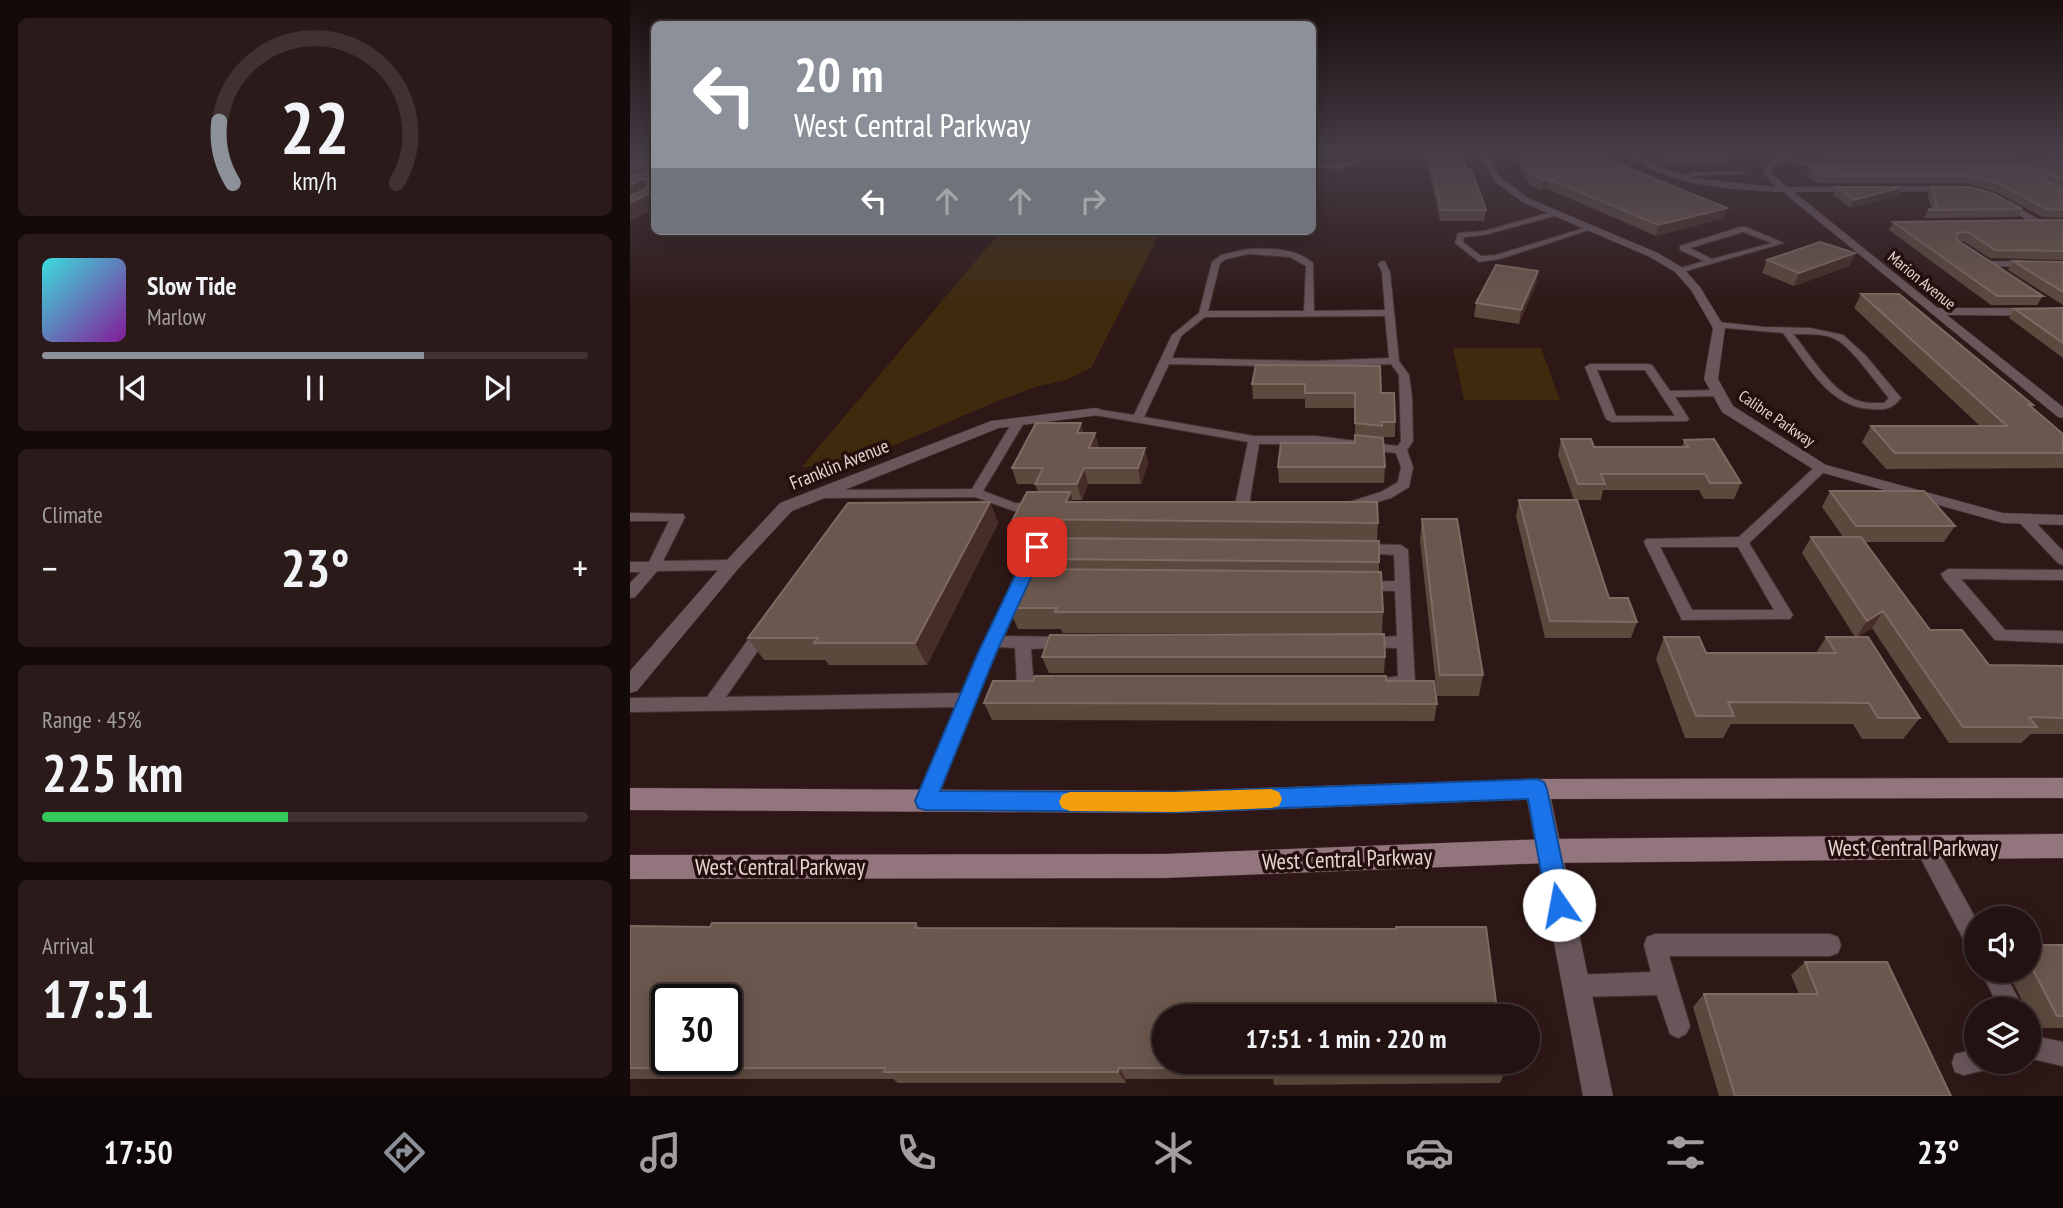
<!DOCTYPE html>
<html lang="en">
<head>
<meta charset="utf-8">
<style>
  body { margin:0; font-family:"PT Sans Narrow",sans-serif; background:#2a1b1a; color:#f1f3f6; height:100vh; display:flex; flex-direction:column; font-size:26px; white-space:nowrap }
  * { box-sizing:border-box; margin:0 }
  p { font-size:23px; color:#a29e9f }
  .icon { flex:none; width:38px; height:38px; fill:none; stroke:currentColor; stroke-width:2; stroke-linecap:round; stroke-linejoin:round }
  .map { position:relative; flex:1; overflow:hidden }
  .panel { display:flex; flex-direction:column; gap:18px; padding:18px; background:#130a09; width:630px }
  .panel>* { flex:none }
  .banner { position:absolute; left:21px; top:21px; width:665px; height:214px; border-radius:10px; box-shadow:0 4px 18px #0003,0 0 0 2px #3f3231; background:#8c9099; color:#fff; overflow:hidden }
  .fabs { position:absolute; left:1334px; top:906px; display:grid; gap:14px }
  .fabs a { display:grid; place-items:center; width:77px; height:77px; border-radius:50%; background:#221211; box-shadow:0 4px 18px #0003,0 0 0 2px #3f3231; font-size:35px }
  .speed { position:absolute; left:21px; top:984px; display:flex; gap:14px; font-size:35px; font-weight:700; text-align:center }
  .speed>* { display:grid; place-content:center; width:91px; height:91px; border-radius:50%; background:#221211; box-shadow:0 4px 18px #0003,0 0 0 2px #3f3231; line-height:1 }
  .speed .limit { border:4px solid #111; border-radius:10px; background:#fff; color:#111 }
  .pin { position:absolute; display:grid; place-items:center; width:60px; height:60px; color:#fff; margin:-30px; border-radius:14px; box-shadow:0 4px 10px #0006 }
  .me { position:absolute; width:77px; margin:-38px; rotate:348deg; stroke-linejoin:round; filter:drop-shadow(0 0 5px #0008) }
  .turn { display:flex; align-items:center; gap:24px; height:147px; padding:0 28px; font-size:32px }
  .turn .icon { width:91px; height:91px; stroke-width:2.5 }
  .turn b { display:block; font-size:49px; line-height:60px }
  .lanes { display:flex; align-items:center; height:66px; padding:0 28px; background:#0003; justify-content:center; gap:35px; direction:ltr }
  .lanes .off { opacity:.35 }
  .big { font-size:52px; font-weight:800; line-height:1.1 }
  .panel .tile { flex:1; display:flex; flex-direction:column; justify-content:center; gap:10px; min-width:0; padding:0 24px; border-radius:10px; background:#2a1b1a }
  .panel .dial { align-items:center; gap:0 }
  .dial svg { height:182px; overflow:visible; fill:none; stroke:#3f3231; stroke-width:7; stroke-linecap:round; text-anchor:middle }
  .dial text { fill:#f1f3f6; stroke:none }
  .song { display:flex; align-items:center; gap:21px }
  .cover { width:84px; height:84px; border-radius:10px; background:linear-gradient(135deg,hsl(180 70% 55%),hsl(290 70% 35%)) }
  .played { height:7px; border-radius:4px; background:linear-gradient(90deg,#8c9099 70%,#3f3231 70%) }
  .keys { display:flex; justify-content:space-around; direction:ltr }
  .heat { display:flex; justify-content:space-between; align-items:center; font-size:38px; direction:ltr }
  .charge { height:10px; border-radius:5px; background:linear-gradient(90deg,#34c759 45%,#3f3231 0) }
  .trip { position:absolute; left:522px; top:1004px; width:388px; height:70px; border-radius:35px; background:#221211; box-shadow:0 4px 18px #0003,0 0 0 2px #3f3231; font-weight:800; line-height:70px; text-align:center }
  .dock { display:flex; height:112px; justify-content:space-around; align-items:center; background:#0e0707; color:#a29e9f }
  .dock .icon { width:49px; height:49px }
  .dock .active { color:#8c9099 }
  .dock b { font-size:32px; color:#f1f3f6 }
  main { display:flex; flex:1; min-height:0 }
  .map>svg:first-child { display:block }
</style>
</head>
<body>
<main>
<section class="panel">
<div class="tile dial"><svg viewBox="0 0 100 80">
<path d="M14 69A42 42 0 1 1 86 69"/>
<path d="M14 69A42 42 0 0 1 8 42" stroke="#8c9099"/>
<text x="50" y="56" font-size="32" font-weight="700">22</text>
<text x="50" y="72" font-size="11">km/h</text>
</svg></div>
<div class="tile">
<div class="song"><i class="cover"></i><div><b>Slow Tide</b><p>Marlow</p></div></div>
<div class="played"></div>
<div class="keys"><svg class="icon" aria-label="previous" viewBox="0 0 24 24"><path d="M18 5L8 12l10 7zM5 5v14"/></svg><svg class="icon" aria-label="pause" viewBox="0 0 24 24"><path d="M8 5v14M16 5v14"/></svg><svg class="icon" aria-label="next" viewBox="0 0 24 24"><path d="M6 5l10 7-10 7zM19 5v14"/></svg></div>
</div>
<div class="tile"><p>Climate</p>
<div class="heat"><a>−</a><b class="big">23°</b><a>+</a></div>
</div>
<div class="tile"><p>Range · 45%</p><b class="big">225 km</b><div class="charge"></div></div>
<div class="tile"><p>Arrival</p><b class="big">17:51</b></div>
</section>
<div class="map">
<svg width="1433" height="1096" viewBox="0 0 1433 1096">
  <rect width="100%" height="100%" fill="#2e1817"/>
  <path fill="#3f2a0e" d="M382 231H531L461 368 436 380 405 387 365 402 244 454 171 468 366 237H377Z
    M823 348H911L930 400H834Z"/>
  <g fill="none" stroke-linecap="round" stroke-linejoin="round">
    <g stroke="#473231" stroke-width="2">
      <path id="service" d="M12 152H21L0 162V158Z
        M728 152H734L731 162 710 168 682 167V163L710 164 726 160Z
        M1112 171 1114 174 1064 176 1055 180 1052 178 1063 172Z
        M925 211 929 213 928 215 854 235 834 237 833 242 851 256 866 255 961 226 965 228 870 259 849 262 825 243 828 233 854 231Z
        M1110 227H1116L1154 243 1049 273 1045 270 1074 261 1050 250V246ZM1113 232 1142 243 1082 259 1060 248Z
        M618 249C641 248 665 248 683 263L684 311 755 310 752 272 748 264 752 261 755 262 760 272 769 361 779 375 782 397 783 441 777 450 783 467 779 487 761 498 721 510 716 509 714 506 716 503 751 492 768 482 771 467 766 453 686 444H629L619 505 612 509 605 505 618 442 465 415 459 412 465 409 504 415 542 335 569 313 582 262 591 255ZM618 254 660 257 676 266 674 311H578L590 263 596 259ZM755 316 759 358 682 361 542 358 551 336 575 317ZM539 364 682 367 761 364 769 375 771 441 768 446 686 436H624L514 417Z
        M1088 322 1134 327 1180 328 1213 335 1235 355 1271 398C1262 409 1256 410 1242 409 1199 408 1177 364 1153 333L1085 327 1083 325ZM1163 334C1176 334 1196 333 1207 340 1223 349 1246 383 1259 398L1254 403C1245 403 1234 404 1226 400 1199 389 1181 355 1163 334Z
        M960 364H1018L1022 365 1040 391 1089 390 1094 393 1089 396 1045 397 1059 419 1057 421 982 422 976 419 955 367ZM967 370H1015L1045 416H986Z
        M389 418 395 421 353 491 385 503 412 505 414 508 412 511H384L345 497 192 498 186 494 192 490 342 489 383 421Z
        M1191 464 1197 468 1195 471 1119 543 1163 615 1160 619 1052 620 1014 542 1016 539 1109 537 1187 465ZM1030 547H1108L1144 610H1062Z
        M0 513 53 514 55 517 33 561 102 560 109 565 102 570 27 571 5 597 0 598V583L11 572H0V562H19L39 521H0Z
        M1394 515 1399 516 1433 551V565L1428 563 1389 522 1387 519 1389 516Z
        M407 542H429L436 547 429 552H412L373 636 434 637 440 639 442 643 440 647 401 649 403 676 419 678 421 683 419 688 413 690 389 688 387 683 385 648 368 647 302 807 295 810 288 807 286 801 326 707 0 712V698L77 697 128 626H140L142 630 96 697 332 693 400 547Z
        M730 544 771 545 778 550 785 683 783 688 777 690 756 688 754 683 756 678 768 676 767 648 729 647 727 643 729 639 767 636 765 591 731 590 729 586 731 582 765 581 764 555 725 552 723 549 725 546Z
        M1318 569 1433 570V580L1331 579 1375 630 1433 631V643L1365 640 1313 578 1311 574Z
        M1296 839 1303 841 1346 919V951L1338 948 1289 855 1286 848 1289 841Z
        M1025 934H1200L1208 937 1211 945 1208 953 1200 956H1039L1060 1026 1056 1034 1048 1038 1040 1034 1027 995 946 997 938 994 935 986 938 978 946 975 1021 972 1014 945 1017 937Z
        M1351 971H1374L1394 1010H1370Z
        M1404 1036 1433 1042V1066L1398 1058V1038Z
        M1346 1049V1062H1358L1355 1070 1334 1075 1325 1072 1322 1063 1325 1054Z"/>
    </g>
    <g stroke="#473231" stroke-width="1">
      <path id="minor" d="M848 152H856L871 178 900 199 1028 253 1053 268 1070 287 1095 328 1088 379 1103 406 1196 465 1373 513 1433 515V525L1373 523 1186 471 1092 412 1074 379 1083 328 1061 290 1045 272 1020 257 894 203 865 182Z
        M994 152H1004L1028 167 1062 178 1146 187 1133 173 1139 162 1148 158 1140 154 1147 152 1176 162 1233 164 1237 166 1233 168 1175 166 1156 160 1145 166 1141 173 1157 187 1326 186 1323 191 1164 192 1308 308H1433V316L1317 315 1433 407V418L1428 417 1153 192C1099 189 1038 188 994 152Z
        M1411 152H1420L1424 156 1420 165 1395 167V163L1414 161 1416 157Z
        M1370 198 1412 221 1414 223 1406 225 1367 203V199Z
        M1358 261 1433 262V268L1354 266V262Z
        M465 408 470 409V415L369 428 162 511 108 569 7 691 0 693V671L96 561 150 503 361 421Z
        M907 779 915 782 919 789 983 1096H953L895 789 899 782Z"/>
    </g>
    <g stroke="#473231" stroke-width="1">
      <path id="secondary" d="M1433 778V798L907 799 545 813 0 810V788L545 791 907 779Z
        M1433 834V858L918 863 534 878 0 879V855L534 854 918 839Z"/>
    </g>
    <use href="#service" fill="#69565b" fill-rule="evenodd"/>
    <use href="#minor" fill="#69565b" fill-rule="evenodd"/>
    <use href="#secondary" fill="#93757d" fill-rule="evenodd"/>
  </g>
  <path fill="#5c483d" d="M0 152H24V208L0 221V159H3L1 155H0Z
    M793 152H830L836 169 856 210 854 221H810L801 179Z
    M883 152H974V156L991 165 1094 218 1026 236 918 189 912 190 900 185Z
    M1024 152H1093L1097 156 1095 163H1035Z
    M1164 152H1416L1412 159 1389 161H1195L1167 155Z
    M1423 152H1433V218L1412 217 1366 192 1337 183H1188L1177 176 1180 168 1393 163 1424 160 1427 156Z
    M1206 187H1272L1269 195 1220 208 1203 195Z
    M1301 187 1392 209 1387 217 1294 218 1298 210 1302 209 1297 195Z
    M1433 220V260L1360 258 1333 241H1328L1413 296 1407 305H1361L1259 230 1263 222Z
    M1225 253 1219 266 1164 286 1132 273 1137 260Z
    M1383 261 1433 262V305L1378 270Z
    M908 271 906 284 889 324 844 317 846 303Z
    M1231 294 1403 405 1402 408 1433 434V468L1256 469 1232 442 1241 426H1350L1224 308Z
    M1433 308V358L1379 318 1385 309Z
    M626 365 751 393 765 422V437H752L755 467 754 483H649L648 467 725 443V408H675V399H623L622 384Z
    M454 433H465L469 448H515L518 464 511 484H458L452 500H443L444 502 748 523 747 541 749 562V572L753 612 752 633H433L431 629H388L379 608 408 569 405 559 413 540H391L383 519 408 492 405 484H387L382 468Z
    M931 439 964 447H1052L1054 440 1111 483 1104 499H1074L1069 490H973L971 500H944L928 455Z
    M1200 491 1325 526 1314 542H1235L1300 630 1359 665 1433 666V734H1401L1391 743H1319L1242 628 1228 637 1290 718 1273 739H1232L1223 724H1101L1093 738H1055L1026 659 1034 637 1076 653H1186L1196 637H1225L1172 553 1181 537H1213L1192 507Z
    M889 500 979 598 1007 622 1001 638H915L886 516Z
    M360 502 368 523 297 665H199L195 660H134L118 638Z
    M792 519 853 675 849 696H807L790 540Z
    M412 657H755L754 673H419Z
    M756 681 807 704 804 721 362 720 354 703Z
    M286 923 290 928 875 1072 870 1083 644 1085 643 1079H496V1083H268L263 1079H0V926L80 927Z
    M1398 945H1433V1028H1406L1398 1013V1010H1397L1377 971H1398Z
    M1175 962 1321 1096H1089L1063 1007 1074 994H1169L1161 975Z"/>
  <path fill="#442e27" d="M1407 152H1416L1412 159 1389 161 1393 154Z
    M12 179 20 192 0 203V185Z
    M919 179 918 189 912 190 914 180Z
    M1272 187 1269 195 1220 208 1224 200Z
    M24 191V208L0 221V203Z
    M1097 208 1094 218 1026 236 1028 225Z
    M1225 253 1219 266 1164 286 1169 273Z
    M908 271 906 284 889 324 891 310Z
    M451 423 455 439 447 433Z
    M465 433 469 449 459 448Z
    M515 448 518 464 511 484 508 468Z
    M454 468 458 484 452 500 447 484Z
    M440 492 447 513 436 502Z
    M360 502 368 523 297 665 285 643Z
    M1253 611 1242 628 1226 638 1237 621Z
    M489 1068 496 1079V1083L488 1072Z"/>
  <path fill="#6b574d" stroke="#7e6a62" stroke-width="2" fill-rule="evenodd" d="M18 152H24V191L0 203V196L18 188V179H12L0 185V175H17L19 166H0V159H17L20 156Z
    M797 152H830L836 169H841L856 210H811L802 168Z
    M890 152H974L975 154H968L987 161 991 165 1097 208 1028 225 919 179 914 180 902 175Z
    M1033 152H1093L1097 156H1036Z
    M1190 152H1407L1393 154H1198Z
    M1428 152H1433V179L1418 174 1415 180 1433 189V210L1416 209 1370 184 1341 176H1191L1180 168H1205L1219 164 1393 163 1424 160Z
    M1206 187H1272L1224 200Z
    M1301 187H1340L1362 193 1392 209 1298 210 1307 207Z
    M1433 220V251L1365 250 1338 232 1327 233V240L1413 296H1367L1263 222Z
    M1190 242 1225 253 1169 273 1137 260Z
    M1383 261 1433 262V292Z
    M866 265 908 271 891 310 846 303Z
    M1231 294H1269L1403 405H1399L1433 434V453H1265L1241 426H1377Z
    M1433 308V343L1385 309Z
    M626 365 750 366 751 393H764L765 422H752V426L725 423V393H675V384H622Z
    M406 423H451L447 433H465L459 448H515L508 468H454L447 484H405L413 468H382Z
    M725 435 753 438 755 467H648L651 443H725Z
    M931 439H961L964 447H1058L1054 440 1084 439 1111 483H1080L1075 474H971L975 484H948Z
    M1200 491H1294L1325 526H1226Z
    M397 492H440L436 502H747L748 523 383 519Z
    M889 500H947L979 598H998L1007 622 920 621Z
    M360 502 285 643H184L188 638H118L218 503Z
    M792 519H827L853 675H810Z
    M1181 537H1231L1300 630H1332L1359 665 1433 666V718L1399 717 1407 727H1333L1253 611 1237 621Z
    M414 538 749 541V562L405 559Z
    M396 569 751 572 753 612H425L427 608H379Z
    M754 634 755 657H412L420 635Z
    M1034 637H1069L1076 653H1206L1196 637H1238L1290 718H1248L1239 703 1098 702 1104 716H1066Z
    M405 676H756V681H804L807 704 354 703 363 681H403Z
    M82 923H286L285 928 766 929V927H856L868 1017H534V1062H874L875 1072 641 1074 642 1068H489L488 1072H254L255 1068H0V926L80 927ZM37 999H96V1059H37Z
    M1398 945H1433V1016H1427L1398 960Z
    M1175 962H1257L1321 1096H1105L1074 994H1188Z"/>
  <linearGradient id="sky" x2="0" y2="1"><stop stop-color="#190d0d"/><stop offset="0.5" stop-color="#463d47"/><stop offset="1" stop-color="#463d47" stop-opacity="0"/></linearGradient>
  <rect width="1433" height="306" fill="url(#sky)"/>
  <path fill="#1a73e8" stroke="#114b97" stroke-width="2" d="M407 542 415 547 366 653 310 791 545 792 907 779 914 782 917 789 941 905 938 913 929 917 921 913 917 905 898 799 545 812 295 810 288 808 285 801 348 653 399 547Z"/>
  <path fill="#f59e0b" d="M641 789 649 792 652 799 649 806 641 808 545 812 440 811 432 808 429 802 432 795 440 792H545Z"/>
  <g text-anchor="middle" stroke-width="7" stroke-linejoin="round" paint-order="stroke">
    <g font-size="16" fill="#e3d4d2" stroke="#240f0e">
      <text transform="translate(1292 280) rotate(39)" y="6">Marion Avenue</text>
      <text transform="translate(1147 418) rotate(34)" y="6">Calibre Parkway</text>
    </g>
    <g font-size="19" fill="#e3d4d2" stroke="#240f0e">
      <text transform="translate(209 464) rotate(-22)" y="7">Franklin Avenue</text>
    </g>
    <g font-size="23" fill="#e3d4d2" stroke="#240f0e">
      <text x="1283" y="856">West Central Parkway</text>
      <text transform="translate(717 859) rotate(-2)" y="8">West Central Parkway</text>
      <text x="150" y="875">West Central Parkway</text>
    </g>
  </g>
</svg>
<div class="fabs">
<a><svg class="icon" aria-label="sound" viewBox="0 0 24 24"><path d="M4 9h4l5-4v14l-5-4H4zM17 9q2 3 0 6"/></svg></a>
<a><svg class="icon" aria-label="layers" viewBox="0 0 24 24"><path d="M12 4l9 5-9 5-9-5zM3 14l9 5 9-5"/></svg></a>
</div>
<div class="speed"><div class="limit">30</div></div>
<div class="pin" style="left:407px;top:547px;background:#d93025"><svg class="icon" aria-label="arrive" viewBox="0 0 24 24"><path d="M6 21V4h12l-3 4 3 4H6"/></svg></div>
<svg class="me" style="left:929px;top:905px" viewBox="-20 -20 40 40"><circle r="19" fill="#fff"/><path d="M0-13L10 11 0 6-10 11z" fill="#1a73e8"/></svg>
<div class="trip">17:51 · 1 min · 220 m</div>
<div class="banner">
<div class="turn"><svg class="icon" aria-label="left" viewBox="0 0 24 24"><path d="M17 20v-9H6M10 6l-5 5 5 5"/></svg><div><b>20 m</b>West Central Parkway</div></div>
<div class="lanes"><svg class="icon" aria-label="left" viewBox="0 0 24 24"><path d="M17 20v-9H6M10 6l-5 5 5 5"/></svg><svg class="icon off" aria-label="ahead" viewBox="0 0 24 24"><path d="M12 20V5M6 11l6-6 6 6"/></svg><svg class="icon off" aria-label="ahead" viewBox="0 0 24 24"><path d="M12 20V5M6 11l6-6 6 6"/></svg><svg class="icon off" aria-label="right" viewBox="0 0 24 24"><path d="M7 20v-9h11M14 6l5 5-5 5"/></svg></div>
</div>
</div>
</main>
<nav class="dock">
<b>17:50</b>
<svg class="icon active" aria-label="directions" viewBox="0 0 24 24"><path d="M12 3l9 9-9 9-9-9zM9 14v-3h6M13 9l2 2-2 2"/></svg>
<svg class="icon" aria-label="music" viewBox="0 0 24 24"><path d="M9 18V5l10-2v13"/><circle cx="6" cy="18" r="3"/><circle cx="16" cy="16" r="3"/></svg>
<svg class="icon" aria-label="phone" viewBox="0 0 24 24"><path d="M5 4h4l2 5-3 2q2 4 5 5l2-3 5 2v4C11 20 4 13 5 4z"/></svg>
<svg class="icon" aria-label="climate" viewBox="0 0 24 24"><path d="M12 3v18M4 7l16 10M4 17L20 7"/></svg>
<svg class="icon" aria-label="car" viewBox="0 0 24 24"><path d="M5 17H2v-5l4-1 3-4h7l3 4 3 1v5h-3M9 17h6M6 11h13"/><circle cx="7" cy="17" r="2"/><circle cx="17" cy="17" r="2"/></svg>
<svg class="icon" aria-label="filters" viewBox="0 0 24 24"><path d="M4 7h16M4 17h16"/><circle cx="9" cy="7" r="2"/><circle cx="15" cy="17" r="2"/></svg>
<b>23°</b>
</nav>
</body>
</html>
